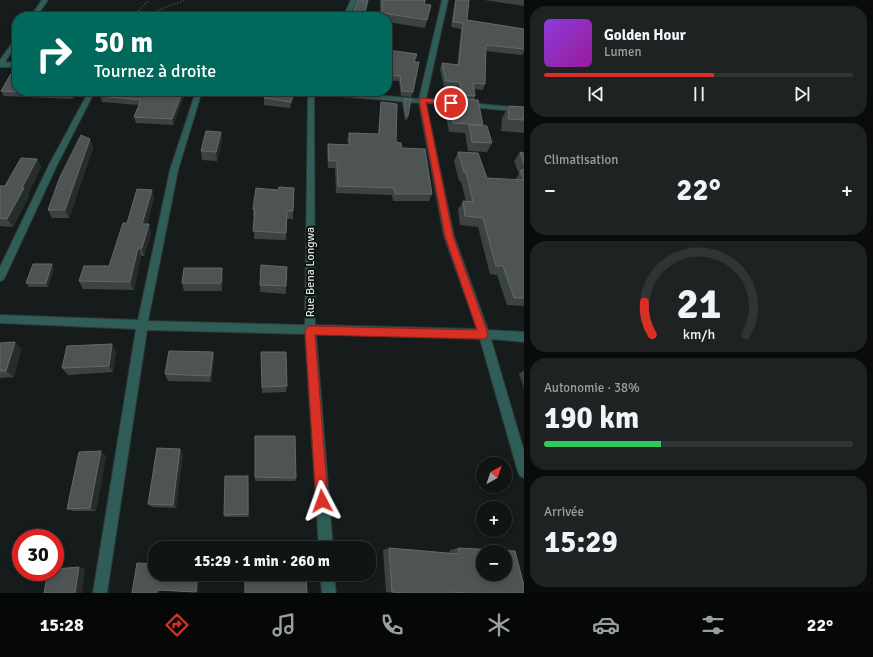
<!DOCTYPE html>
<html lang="fr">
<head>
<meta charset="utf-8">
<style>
  body { margin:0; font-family:Signika,sans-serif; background:#1e2222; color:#f1f3f6; height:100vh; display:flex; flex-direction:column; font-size:15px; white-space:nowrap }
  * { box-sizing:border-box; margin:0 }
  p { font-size:13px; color:#9c9fa0 }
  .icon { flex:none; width:22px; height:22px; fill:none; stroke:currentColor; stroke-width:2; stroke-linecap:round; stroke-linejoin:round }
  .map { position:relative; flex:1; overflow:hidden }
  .side { display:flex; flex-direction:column; gap:6px; padding:6px; background:#090c0b; width:349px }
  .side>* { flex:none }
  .top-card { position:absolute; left:12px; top:12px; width:380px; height:84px; border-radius:16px; box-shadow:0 2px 6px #0003,0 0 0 1px #303434; background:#00695c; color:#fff; overflow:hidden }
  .needle { width:26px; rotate:40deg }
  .tools { position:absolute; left:476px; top:457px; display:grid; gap:8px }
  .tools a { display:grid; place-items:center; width:36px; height:36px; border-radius:50%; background:#101514; box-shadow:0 2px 6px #0003,0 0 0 1px #303434; font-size:20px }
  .speed { position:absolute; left:12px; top:529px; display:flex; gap:8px; font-size:20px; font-weight:700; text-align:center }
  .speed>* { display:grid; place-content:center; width:52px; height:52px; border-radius:50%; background:#101514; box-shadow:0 2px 6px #0003,0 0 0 1px #303434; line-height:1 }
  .speed .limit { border:6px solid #d22; background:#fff; color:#111 }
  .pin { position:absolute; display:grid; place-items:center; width:34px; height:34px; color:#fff; margin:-17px; border:2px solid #fff; border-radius:50%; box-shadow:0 1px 4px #0007 }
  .me { position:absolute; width:44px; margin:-22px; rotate:356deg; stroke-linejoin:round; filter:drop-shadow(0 0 3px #0008) }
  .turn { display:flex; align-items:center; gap:14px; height:84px; padding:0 16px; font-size:18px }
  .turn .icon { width:52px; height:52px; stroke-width:2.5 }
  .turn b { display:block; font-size:28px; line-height:34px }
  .big { font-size:30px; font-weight:800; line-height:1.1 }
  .side .tile { flex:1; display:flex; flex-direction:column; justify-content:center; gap:6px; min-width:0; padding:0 14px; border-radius:16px; background:#1e2222 }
  .side .dial { align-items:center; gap:0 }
  .dial svg { height:104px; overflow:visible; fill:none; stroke:#303434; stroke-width:7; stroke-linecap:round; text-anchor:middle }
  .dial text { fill:#f1f3f6; stroke:none }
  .song { display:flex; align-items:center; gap:12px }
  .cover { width:48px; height:48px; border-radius:6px; background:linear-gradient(135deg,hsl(270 70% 55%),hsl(300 70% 35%)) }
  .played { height:4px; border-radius:2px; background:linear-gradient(90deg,#d93025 55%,#303434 55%) }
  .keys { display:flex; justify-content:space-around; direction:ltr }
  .heat { display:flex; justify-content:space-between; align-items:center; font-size:22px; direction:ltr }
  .charge { height:6px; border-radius:3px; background:linear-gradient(90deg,#34c759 38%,#303434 0) }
  .trip { position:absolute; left:148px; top:541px; width:228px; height:40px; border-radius:16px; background:#101514; box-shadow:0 2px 6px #0003,0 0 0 1px #303434; font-weight:800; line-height:40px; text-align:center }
  .menu { display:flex; height:64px; justify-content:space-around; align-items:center; background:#060808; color:#9c9fa0 }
  .menu .icon { width:28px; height:28px }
  .menu .on { color:#d93025 }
  .menu b { font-size:18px; color:#f1f3f6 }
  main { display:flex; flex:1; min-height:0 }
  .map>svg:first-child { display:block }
</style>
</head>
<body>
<main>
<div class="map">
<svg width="524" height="593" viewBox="0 0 524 593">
  <rect width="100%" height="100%" fill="#161c1b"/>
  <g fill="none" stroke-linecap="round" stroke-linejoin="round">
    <g stroke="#323736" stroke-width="2">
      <path id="minor" d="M42 0H48L36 17H30Z
        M351 0H357L349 17H343Z
        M442 0H448L426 99 524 108V112L426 103 454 236 488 330 524 332V342L491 339 524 451V478L520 476 518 472 480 339 316 334 333 548H319L305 334 147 330 107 593H93L136 329 0 323V315L138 320 170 170 196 91H202L178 170 148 321 305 325 308 93 306 91H332L419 99ZM314 94 419 103 444 236 477 329 315 325Z
        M17 38V44L5 62 17 63V67H0V60L15 39Z
        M89 91H95L57 165 5 277 3 280 0 281V267L49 165Z
        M320 574H334L336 593H322Z"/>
    </g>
    <path stroke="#545958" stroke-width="1.5" stroke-dasharray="1 2" stroke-linecap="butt" d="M132 17 149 0
      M141 17 185 0"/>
    <use href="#minor" fill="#2f5d58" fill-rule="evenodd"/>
  </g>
  <path fill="#3c4442" d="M380 0H426L424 4 427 20 425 28 387 22V17H380Z
    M455 0H469L467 20 524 29V52L522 55 486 51 485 84 483 90 474 89 475 96 474 100 483 125 492 143 487 152 468 151 465 133 449 132 446 116 449 107 460 108 463 101H459L458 88 444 87 440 69 442 63 457 65 461 29 451 27Z
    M484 0H524V6Z
    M387 50 413 92 411 97 401 96 399 81 387 80Z
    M1 91H78L73 99 4 96Z
    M103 91H187L183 99 173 125 136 123 134 117 139 105 102 102 100 96Z
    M266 91H295L290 108 264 105V98Z
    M404 99 408 116 407 120H405L402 103Z
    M381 102 396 142 402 148 432 194 429 201H393L392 195 336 193 335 168H328L327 151 328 144 348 145 347 140 349 133 378 134 380 109Z
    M509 106 524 107V133L501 131 502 118Z
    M221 132 222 141 217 161 202 160 201 151Z
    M90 139 93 148 69 218H52L48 210Z
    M458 152 487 178 515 180 519 174 514 161 520 152 524 153V306L507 305 497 275 490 274 478 227 460 225 458 210 463 201 466 202 461 181H459L454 161Z
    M37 159 41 167 28 194 29 196 13 227 0 226V186H5Z
    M152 190 154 198 147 224 151 233 144 256H141L134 290 83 289 79 281 109 266 127 223Z
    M253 209 293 211V219H287L286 240 254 239V217H253Z
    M54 268 48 287H29L26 283Z
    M223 275 222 291H184L182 283Z
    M260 285 286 286V294L260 292Z
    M15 342 21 349 14 377 0 378V343Z
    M116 351 113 372 68 375 62 368Z
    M213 352 214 359 211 382 168 381 165 374Z
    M261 352 287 386 286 392 262 393Z
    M524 370V388L519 374Z
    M183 454 176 508 152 507 148 504Z
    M106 456 96 511H74L67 509Z
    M255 477 296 478 295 481H255Z
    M248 480 249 517H225L224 515Z
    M389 548 450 553V550L458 548 524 593H398L386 592 383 550Z"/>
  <path fill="#262d2b" d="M72 91H78L73 99 71 94Z
    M183 91H187L183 99 173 125 172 119Z
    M294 91H295L290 108 291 102Z
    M221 132 222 141 217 161 216 152Z
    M90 139 93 148 69 218 65 210Z
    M37 159 41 167 28 194 29 196 13 227 7 219 22 188Z
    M152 190 154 198 145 232 142 224Z
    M149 224 151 233 144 256 142 248Z
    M138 248 141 256 134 290 130 282Z
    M52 264 54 268 48 287 46 283Z
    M222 268 223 275 222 291 221 283Z
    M15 342 21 349 14 377 6 371Z
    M112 344 116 351 113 372 109 366Z
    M213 352 214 359 211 382 210 376Z
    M180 449 183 454 176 508 173 505Z
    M101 451 106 456 96 511 90 508Z
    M248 476V480L249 517 248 514Z
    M79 567 85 568 82 593H75Z
    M197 574H200L198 592H196Z
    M157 590H160V593H156Z"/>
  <path fill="#4d5453" stroke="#636a68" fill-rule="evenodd" d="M358 0H368L364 17H351Z
    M382 0H425L424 4 431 5 427 20 382 13Z
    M456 0H469L467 20 524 29V49L486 45 485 84 473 83 475 96 462 95 460 82 446 81 442 63 459 65 463 23 453 22Z
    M387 50 417 54 414 62H419L413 92 402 91 400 76 387 75Z
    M17 68V91H72L71 94 1 91 12 72 14 73Z
    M103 91H183L172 119 134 117 141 100 100 96Z
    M266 91H294L291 102 264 98Z
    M404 99H411L408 116H406Z
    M464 99 478 100 483 125 453 123 449 107 465 108Z
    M381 102 397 104 396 142 401 143 402 148 425 149 432 194H395L394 188 338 186 337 161H329L328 144 350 145 349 133 379 134Z
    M509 106 524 107V120L508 119Z
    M469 125 487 126 492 143 472 142Z
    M206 131 221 132 216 152 201 151Z
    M81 135 90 139 65 210H48L60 177Z
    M458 152 478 153 487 178 524 180 520 171 524 169V298H514L503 266H496L483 218 465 216 463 201 473 202 466 172H464Z
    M520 152 524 153V164Z
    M21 158 37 159 22 188H24L7 219 0 218V186H5Z
    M279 187 294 188 293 211H287L286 233 253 231 255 209H253L256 188 278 190Z
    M137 189 152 190 142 224H149L142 248H138L130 282 79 281 84 266H109L123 223H127Z
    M33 264H52L46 283H26Z
    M261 265 287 267 286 286 260 285Z
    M184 268H222L221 283H182Z
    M15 342 6 371H0V343Z
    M112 344 109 366 62 368 67 346Z
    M169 351 213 352 210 376 165 374Z
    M261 352H286L287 386 262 387Z
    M255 436H295L296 478 255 477Z
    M157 448 180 449 173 505 148 504Z
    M101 451 90 508 67 509 79 452Z
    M225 476H248V514L224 515Z
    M389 548 459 554 458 548 515 551 524 586V593H469L449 592V593H404L392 592ZM483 552H505V574H483Z
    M137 563 155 564V574H197L196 592 157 590 156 593H132Z
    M79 567 75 593H44L48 572H55V569Z
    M245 574H306L307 593H245Z"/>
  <path fill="#d93025" stroke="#8d1f18" d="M422 98 451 101 454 103 451 105 426 102 453 236 488 334 487 337 484 339 315 335 328 501 327 506 322 507 318 506 316 501 305 330 307 327 310 326 477 330 445 236 419 100Z"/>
  <g text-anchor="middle" stroke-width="4" stroke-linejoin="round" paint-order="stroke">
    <g font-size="12" fill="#dbdfde" stroke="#0d1312">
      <text transform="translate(310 272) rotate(-90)" y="4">Rue Bena Longwa</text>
    </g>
  </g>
</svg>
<div class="tools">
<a><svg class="needle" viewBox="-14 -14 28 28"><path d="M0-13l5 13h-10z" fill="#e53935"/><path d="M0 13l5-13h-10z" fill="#9c9fa0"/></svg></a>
<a>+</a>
<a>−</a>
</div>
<div class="speed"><div class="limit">30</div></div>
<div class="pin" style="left:451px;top:103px;background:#d93025"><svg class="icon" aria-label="arrive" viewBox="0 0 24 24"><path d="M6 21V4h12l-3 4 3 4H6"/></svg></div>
<svg class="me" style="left:322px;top:501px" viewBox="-20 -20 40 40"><path d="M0-17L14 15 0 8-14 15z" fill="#d93025" stroke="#fff" stroke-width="4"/></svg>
<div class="trip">15:29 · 1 min · 260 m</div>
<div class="top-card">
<div class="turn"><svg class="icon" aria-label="right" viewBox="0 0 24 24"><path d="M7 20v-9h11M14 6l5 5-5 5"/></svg><div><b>50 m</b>Tournez à droite</div></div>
</div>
</div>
<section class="side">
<div class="tile">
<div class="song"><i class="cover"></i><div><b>Golden Hour</b><p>Lumen</p></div></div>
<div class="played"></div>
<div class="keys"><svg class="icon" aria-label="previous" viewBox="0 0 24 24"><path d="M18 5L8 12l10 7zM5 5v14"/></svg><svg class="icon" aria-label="pause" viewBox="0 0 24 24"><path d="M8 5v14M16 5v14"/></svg><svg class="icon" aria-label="next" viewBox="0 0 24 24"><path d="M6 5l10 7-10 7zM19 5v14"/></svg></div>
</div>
<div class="tile"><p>Climatisation</p>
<div class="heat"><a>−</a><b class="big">22°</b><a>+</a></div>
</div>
<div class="tile dial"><svg viewBox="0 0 100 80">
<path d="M14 69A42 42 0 1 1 86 69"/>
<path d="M14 69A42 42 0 0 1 8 44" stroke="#d93025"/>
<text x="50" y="56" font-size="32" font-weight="700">21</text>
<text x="50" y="72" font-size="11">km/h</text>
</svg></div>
<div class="tile"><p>Autonomie · 38%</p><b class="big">190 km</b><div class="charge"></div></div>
<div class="tile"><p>Arrivée</p><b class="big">15:29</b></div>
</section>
</main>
<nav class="menu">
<b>15:28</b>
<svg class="icon on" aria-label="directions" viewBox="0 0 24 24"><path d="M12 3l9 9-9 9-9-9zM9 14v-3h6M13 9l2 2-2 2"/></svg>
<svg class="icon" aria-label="music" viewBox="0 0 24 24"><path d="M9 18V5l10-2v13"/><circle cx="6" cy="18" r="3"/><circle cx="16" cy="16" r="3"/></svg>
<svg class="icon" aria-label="phone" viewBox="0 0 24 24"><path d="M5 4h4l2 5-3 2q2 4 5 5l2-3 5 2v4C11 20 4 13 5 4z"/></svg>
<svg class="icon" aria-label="climate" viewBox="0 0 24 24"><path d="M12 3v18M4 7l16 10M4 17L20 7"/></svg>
<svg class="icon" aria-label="car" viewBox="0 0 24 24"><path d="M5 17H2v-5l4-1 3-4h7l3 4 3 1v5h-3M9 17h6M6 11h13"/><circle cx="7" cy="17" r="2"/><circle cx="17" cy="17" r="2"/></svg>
<svg class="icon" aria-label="filters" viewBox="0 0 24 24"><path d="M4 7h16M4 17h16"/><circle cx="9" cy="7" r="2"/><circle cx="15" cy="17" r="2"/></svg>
<b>22°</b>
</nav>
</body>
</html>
